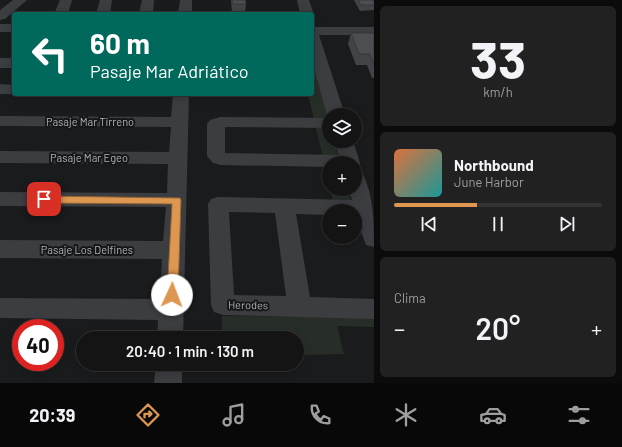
<!DOCTYPE html>
<html lang="es">
<head>
<meta charset="utf-8">
<style>
  body { margin:0; font-family:Barlow,sans-serif; background:#212122; color:#f1f3f6; height:100vh; display:flex; flex-direction:column; font-size:15px; white-space:nowrap }
  * { box-sizing:border-box; margin:0 }
  p { font-size:13px; color:#9d9ea0 }
  .icon { flex:none; width:22px; height:22px; fill:none; stroke:currentColor; stroke-width:2; stroke-linecap:round; stroke-linejoin:round }
  .map { position:relative; flex:1; overflow:hidden }
  .sheet { display:flex; flex-direction:column; gap:6px; padding:6px; background:#0b0b0c; width:248px }
  .sheet>* { flex:none }
  .banner { position:absolute; left:12px; top:12px; width:302px; height:84px; border-radius:4px; box-shadow:0 2px 10px #0003,0 0 0 1px #333334; background:#00695c; color:#fff; overflow:hidden }
  .tools { position:absolute; left:322px; top:108px; display:grid; gap:8px }
  .tools a { display:grid; place-items:center; width:40px; height:40px; border-radius:50%; background:#141415; box-shadow:0 2px 10px #0003,0 0 0 1px #333334; font-size:20px }
  .speed { position:absolute; left:12px; top:319px; display:flex; gap:8px; font-size:20px; font-weight:700; text-align:center }
  .speed>* { display:grid; place-content:center; width:52px; height:52px; border-radius:50%; background:#141415; box-shadow:0 2px 10px #0003,0 0 0 1px #333334; line-height:1 }
  .speed .limit { border:6px solid #d22; background:#fff; color:#111 }
  .pin { position:absolute; display:grid; place-items:center; width:34px; height:34px; color:#fff; margin:-17px; border-radius:8px; box-shadow:0 2px 6px #0006 }
  .me { position:absolute; width:44px; margin:-22px; rotate:2deg; stroke-linejoin:round; filter:drop-shadow(0 0 3px #0008) }
  .turn { display:flex; align-items:center; gap:14px; height:84px; padding:0 12px; font-size:18px }
  .turn .icon { width:52px; height:52px; stroke-width:2.5 }
  .turn b { display:block; font-size:28px; line-height:34px }
  .big { font-size:30px; font-weight:600; line-height:1.1 }
  .sheet .card { flex:1; display:flex; flex-direction:column; justify-content:center; gap:6px; min-width:0; padding:0 14px; border-radius:6px; background:#212122 }
  .sheet .dial { align-items:center; gap:0 }
  .dial b { font-size:52px; line-height:1 }
  .song { display:flex; align-items:center; gap:12px }
  .cover { width:48px; height:48px; border-radius:6px; background:linear-gradient(135deg,hsl(20 70% 55%),hsl(180 70% 35%)) }
  .played { height:4px; border-radius:2px; background:linear-gradient(90deg,#de9750 40%,#333334 40%) }
  .keys { display:flex; justify-content:space-around; direction:ltr }
  .heat { display:flex; justify-content:space-between; align-items:center; font-size:22px; direction:ltr }
  .trip { position:absolute; left:76px; top:331px; width:228px; height:40px; border-radius:20px; background:#141415; box-shadow:0 2px 10px #0003,0 0 0 1px #333334; font-weight:600; line-height:40px; text-align:center }
  .dock { display:flex; height:64px; justify-content:space-around; align-items:center; background:#080808; color:#9d9ea0 }
  .dock .icon { width:28px; height:28px }
  .dock .active { color:#de9750 }
  .dock b { font-size:18px; color:#f1f3f6 }
  main { display:flex; flex:1; min-height:0 }
  .map>svg:first-child { display:block }
</style>
</head>
<body>
<main>
<div class="map">
<svg width="374" height="383" viewBox="0 0 374 383">
  <rect width="100%" height="100%" fill="#1a1b1c"/>
  <path fill="#272e27" d="M312 52 329 117V141H335L341 163H329V184L308 94H312Z
    M330 189H348L352 204H334Z
    M222 316 374 317V327L337 326 344 354 297 355V338H222Z"/>
  <g fill="none" stroke-linecap="round" stroke-linejoin="round">
    <path fill="#3c3d41" fill-rule="evenodd" d="M13 0H27L5 19 0 20V10Z
      M60 0H72L68 14H54Z
      M100 0H112L110 14H96Z
      M142 0H154L153 14H139Z
      M180 0H192V14H178Z
      M297 0H309L314 14 312 16V14H300Z
      M0 24H14V32H0Z
      M312 27H374V35H319L345 115H329V117L327 115 312 61Z
      M0 58H14V68H0Z
      M0 84 14 85V94H18H0Z
      M173 94H189L183 338H157L158 320 0 318V298L160 299 162 259 0 258V240L163 241 166 207 0 206V192L167 193 168 164 0 163V151L169 152 171 127 0 126V116L171 117Z
      M220 117 329 118V128L225 127V153L339 155 335 141H353L360 163 358 167 355 168V163H329V167L220 165 213 163 207 156V124L210 120Z
      M355 170 362 172C374 196 374 221 374 247L366 245 355 215V211H329V215L296 214 310 297 374 299V319L223 315 214 312 211 305 208 204 211 199 218 197 352 200 349 189H355ZM229 212 275 213 286 296 234 295Z
      M156 364H182V383H154Z"/>
  </g>
  <path fill="#414346" d="M231 0H245L246 4 245 12H232Z
    M354 0H374V10L360 11Z
    M351 33H374V78H372L367 65H356L348 44Z"/>
  <path fill="#4c4e51" stroke="#353739" d="M232 0H245L246 4H233Z
    M358 0H374V5H361Z
    M351 33H374V65L370 54H359Z"/>
  <path fill="#de9750" stroke="#906234" d="M44 196 180 198 181 200 178 295 176 298 172 299 168 298 167 295 172 204 44 203 39 199Z"/>
  <g text-anchor="middle" stroke-width="4" stroke-linejoin="round" paint-order="stroke">
    <g font-size="11" fill="#aeb4ba" stroke="#151617">
      <text x="90" y="126">Pasaje Mar Tirreno</text>
      <text x="89" y="162">Pasaje Mar Egeo</text>
      <text x="87" y="254">Pasaje Los Delfines</text>
      <text transform="translate(248 305) rotate(1)" y="4">Herodes</text>
    </g>
  </g>
</svg>
<div class="tools">
<a><svg class="icon" aria-label="layers" viewBox="0 0 24 24"><path d="M12 4l9 5-9 5-9-5zM3 14l9 5 9-5"/></svg></a>
<a>+</a>
<a>−</a>
</div>
<div class="speed"><div class="limit">40</div></div>
<div class="pin" style="left:44px;top:199px;background:#d93025"><svg class="icon" aria-label="arrive" viewBox="0 0 24 24"><path d="M6 21V4h12l-3 4 3 4H6"/></svg></div>
<svg class="me" style="left:172px;top:295px" viewBox="-20 -20 40 40"><circle r="19" fill="#fff"/><path d="M0-13L10 11 0 6-10 11z" fill="#de9750"/></svg>
<div class="trip">20:40 · 1 min · 130 m</div>
<div class="banner">
<div class="turn"><svg class="icon" aria-label="left" viewBox="0 0 24 24"><path d="M17 20v-9H6M10 6l-5 5 5 5"/></svg><div><b>60 m</b>Pasaje Mar Adriático</div></div>
</div>
</div>
<section class="sheet">
<div class="card dial"><b>33</b><p>km/h</p></div>
<div class="card">
<div class="song"><i class="cover"></i><div><b>Northbound</b><p>June Harbor</p></div></div>
<div class="played"></div>
<div class="keys"><svg class="icon" aria-label="previous" viewBox="0 0 24 24"><path d="M18 5L8 12l10 7zM5 5v14"/></svg><svg class="icon" aria-label="pause" viewBox="0 0 24 24"><path d="M8 5v14M16 5v14"/></svg><svg class="icon" aria-label="next" viewBox="0 0 24 24"><path d="M6 5l10 7-10 7zM19 5v14"/></svg></div>
</div>
<div class="card"><p>Clima</p>
<div class="heat"><a>−</a><b class="big">20°</b><a>+</a></div>
</div>
</section>
</main>
<nav class="dock">
<b>20:39</b>
<svg class="icon active" aria-label="directions" viewBox="0 0 24 24"><path d="M12 3l9 9-9 9-9-9zM9 14v-3h6M13 9l2 2-2 2"/></svg>
<svg class="icon" aria-label="music" viewBox="0 0 24 24"><path d="M9 18V5l10-2v13"/><circle cx="6" cy="18" r="3"/><circle cx="16" cy="16" r="3"/></svg>
<svg class="icon" aria-label="phone" viewBox="0 0 24 24"><path d="M5 4h4l2 5-3 2q2 4 5 5l2-3 5 2v4C11 20 4 13 5 4z"/></svg>
<svg class="icon" aria-label="climate" viewBox="0 0 24 24"><path d="M12 3v18M4 7l16 10M4 17L20 7"/></svg>
<svg class="icon" aria-label="car" viewBox="0 0 24 24"><path d="M5 17H2v-5l4-1 3-4h7l3 4 3 1v5h-3M9 17h6M6 11h13"/><circle cx="7" cy="17" r="2"/><circle cx="17" cy="17" r="2"/></svg>
<svg class="icon" aria-label="filters" viewBox="0 0 24 24"><path d="M4 7h16M4 17h16"/><circle cx="9" cy="7" r="2"/><circle cx="15" cy="17" r="2"/></svg>
</nav>
</body>
</html>
